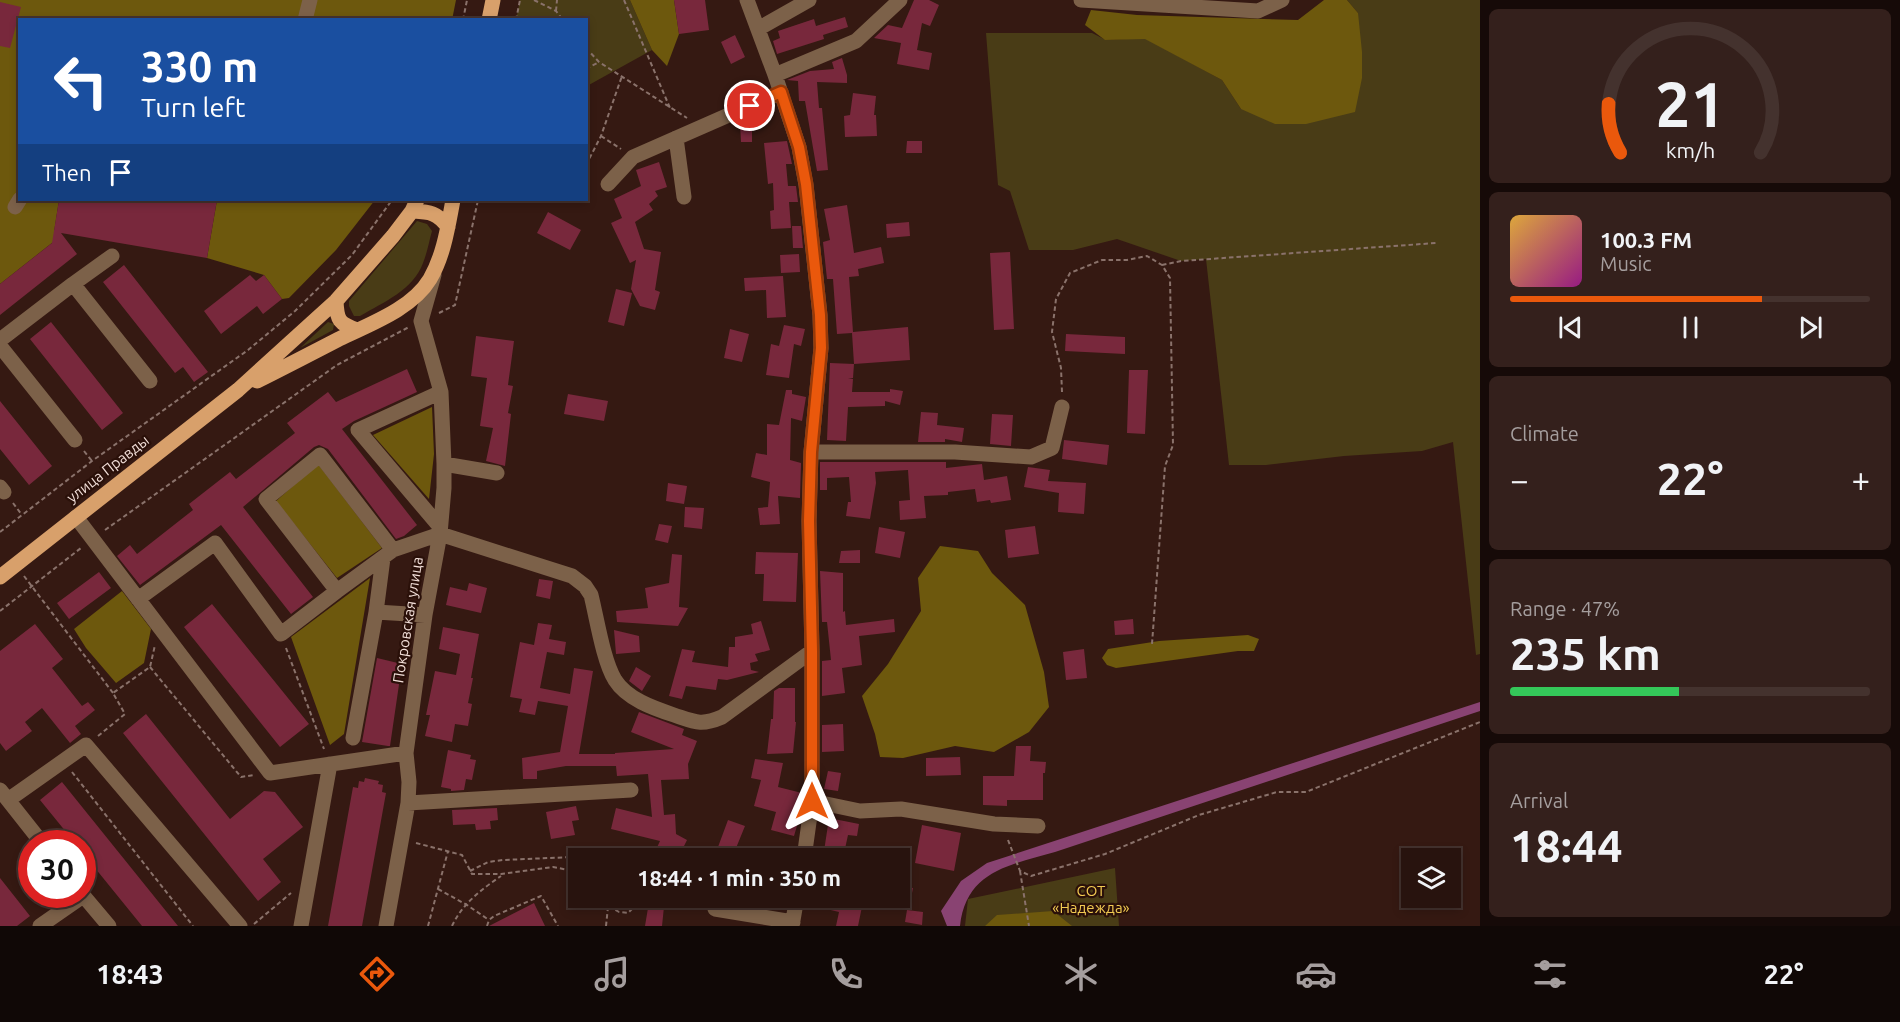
<!DOCTYPE html>
<html lang="en">
<head>
<meta charset="utf-8">
<style>
  body { margin:0; font-family:Ubuntu,sans-serif; background:#34201c; color:#f1f3f6; height:100vh; display:flex; flex-direction:column; font-size:22px; white-space:nowrap }
  * { box-sizing:border-box; margin:0 }
  p { font-size:20px; color:#a59e9e }
  .icon { flex:none; width:33px; height:33px; fill:none; stroke:currentColor; stroke-width:2; stroke-linecap:round; stroke-linejoin:round }
  .map { position:relative; flex:1; overflow:hidden }
  .panel { display:flex; flex-direction:column; gap:9px; padding:9px; background:#160a08; width:420px }
  .panel>* { flex:none }
  .banner { position:absolute; left:18px; top:18px; width:570px; height:183px; border-radius:0px; box-shadow:0 3px 9px #0003,0 0 0 2px #44322e; background:#1a4fa0; color:#fff; overflow:hidden }
  .fabs { position:absolute; left:1401px; top:848px; display:grid; gap:12px }
  .fabs a { display:grid; place-items:center; width:60px; height:60px; border-radius:0px; background:#28130e; box-shadow:0 3px 9px #0003,0 0 0 2px #44322e; font-size:30px }
  .speed { position:absolute; left:18px; top:830px; display:flex; gap:12px; font-size:30px; font-weight:700; text-align:center }
  .speed>* { display:grid; place-content:center; width:78px; height:78px; border-radius:50%; background:#28130e; box-shadow:0 3px 9px #0003,0 0 0 2px #44322e; line-height:1 }
  .speed .limit { border:9px solid #d22; background:#fff; color:#111 }
  .pin { position:absolute; display:grid; place-items:center; width:51px; height:51px; color:#fff; margin:-26px; border:3px solid #fff; border-radius:50%; box-shadow:0 2px 6px #0007 }
  .me { position:absolute; width:66px; margin:-33px; rotate:0deg; stroke-linejoin:round; filter:drop-shadow(0 0 4px #0008) }
  .turn { display:flex; align-items:center; gap:21px; height:126px; padding:0 24px; font-size:27px }
  .turn .icon { width:78px; height:78px; stroke-width:2.5 }
  .turn b { display:block; font-size:42px; line-height:51px }
  .then { display:flex; align-items:center; height:57px; padding:0 24px; background:#0003; gap:12px; font-size:22px }
  .big { font-size:45px; font-weight:700; line-height:1.1 }
  .panel .widget { flex:1; display:flex; flex-direction:column; justify-content:center; gap:9px; min-width:0; padding:0 21px; border-radius:9px; background:#34201c }
  .panel .dial { align-items:center; gap:0 }
  .dial svg { height:156px; overflow:visible; fill:none; stroke:#44322e; stroke-width:7; stroke-linecap:round; text-anchor:middle }
  .dial text { fill:#f1f3f6; stroke:none }
  .song { display:flex; align-items:center; gap:18px }
  .cover { width:72px; height:72px; border-radius:9px; background:linear-gradient(135deg,hsl(40 70% 55%),hsl(310 70% 35%)) }
  .played { height:6px; border-radius:3px; background:linear-gradient(90deg,#ea580c 70%,#44322e 70%) }
  .keys { display:flex; justify-content:space-around; direction:ltr }
  .heat { display:flex; justify-content:space-between; align-items:center; font-size:33px; direction:ltr }
  .charge { height:9px; border-radius:4px; background:linear-gradient(90deg,#34c759 47%,#44322e 0) }
  .trip { position:absolute; left:568px; top:848px; width:342px; height:60px; border-radius:0px; background:#28130e; box-shadow:0 3px 9px #0003,0 0 0 2px #44322e; font-weight:700; line-height:60px; text-align:center }
  .tab-bar { display:flex; height:96px; justify-content:space-around; align-items:center; background:#100806; color:#a59e9e }
  .tab-bar .icon { width:42px; height:42px }
  .tab-bar .selected { color:#ea580c }
  .tab-bar b { font-size:27px; color:#f1f3f6 }
  main { display:flex; flex:1; min-height:0 }
  .map>svg:first-child { display:block }
</style>
</head>
<body>
<main>
<div class="map">
<svg width="1480" height="926" viewBox="0 0 1480 926">
  <rect width="100%" height="100%" fill="#351912"/>
  <path fill="#493c16" d="M520 0H630L652 50 587 86 586 20H516Z
    M1347 0H1480V654L1476 655 1453 442 1422 451 1344 456 1266 465H1229L1206 259 1181 261 1117 239 1073 250H1029L1010 191 998 185 986 33H1092L1106 40 1145 38 1222 80 1241 109 1358 13Z
    M417 221 427 224 432 231C429 242 427 253 423 263 413 290 384 302 360 316H354L349 306V301Z
    M328 322 334 324 333 330 300 348Z
    M1115 868 1119 926H965L968 899Z"/>
  <path fill="#6d580d" d="M0 0H456L452 20H20V200H59L54 232 62 235 0 284Z
    M630 0H674L679 34 667 66 652 50Z
    M1324 0H1347L1358 13 1362 52V78L1355 112 1306 124H1275L1241 109 1222 80 1145 39 1105 40 1085 25 1091 10 1137 15 1298 20Z
    M217 200H375L336 250 289 298 282 299 264 275 207 258Z
    M432 407 434 454 429 499 373 435Z
    M318 464 382 548 337 578 276 501Z
    M940 546 978 551 992 573 1025 605 1044 672 1049 707 1029 732 994 752 955 746 903 758 880 757 875 734 862 696 888 664 921 611 918 578Z
    M370 578 344 734 330 745 291 637Z
    M122 591 151 629 144 663 116 683 86 648 74 629Z
    M1248 635 1259 639 1254 651H1238L1116 668 1107 665 1102 658 1108 649 1159 641Z
    M1053 911 1072 926H985L997 915Z"/>
  <path fill="#894372" d="M1480 702V711L1055 852C1010 865 966 871 960 926H947L941 911 961 881 987 863Z"/>
  <path fill="#78283c" d="M674 0H705L709 30 679 34Z
    M914 0H929L939 5 930 26 922 23 917 50 932 53 929 70 897 64 901 43 874 38 888 25 902 28Z
    M0 2 21 7 10 48 0 46Z
    M845 17 848 27 823 35 824 39 777 54 773 41 780 38 778 31 814 19 816 26Z
    M735 35 745 57 731 64 721 42Z
    M842 58 847 75V83L817 82 819 108H822L828 170 817 171 805 101H799L798 81 787 80 810 71 834 69 832 62Z
    M853 93 876 96 874 115H876L877 136 845 137 844 116 850 115Z
    M740 123H752V142H741Z
    M787 141 792 164H786L788 186H796L798 202H789L791 228 771 229 770 211 774 210 773 183 768 184 764 143Z
    M907 141H922V153H906Z
    M659 162 667 187 655 191 658 196 649 204 653 210 635 222 644 249 661 252 655 290 660 292 655 310 640 306 631 289 636 260 630 263 611 223 622 218 614 199 641 186 636 170Z
    M59 200H217L207 258 61 233 77 254 0 315V284L52 243Z
    M847 205 854 253 881 247 884 263 858 269 859 276 849 277 853 332 908 327 910 360 854 364 852 333 837 334 833 279H827L823 242 830 240 824 209Z
    M548 212 581 230 570 250 537 233Z
    M909 222 910 236 887 238 886 224Z
    M792 226H801L803 248H793Z
    M1010 252 1014 329 994 330 990 253Z
    M799 254 800 272 781 273 780 255Z
    M124 265 208 372 194 382 183 367 175 373 103 282Z
    M250 275 256 281 264 275 282 299 263 314 257 306 221 334 204 311Z
    M783 276 786 317 767 318 766 290 745 291 744 278Z
    M616 289 632 293 624 326 608 322Z
    M51 322 123 413 102 430 30 339Z
    M784 325 805 329 801 346 794 344 789 378 766 375 771 344 779 346Z
    M730 329 749 334 742 362 724 358Z
    M1066 334 1125 337V354L1065 351Z
    M476 336 514 341 508 385 513 386 508 413 511 414 505 466 486 461 493 428 480 426 487 378 471 376Z
    M830 363 854 364 853 378H848L853 379 852 392H890V389L903 391 900 405 885 401V406L848 407 846 441 827 440Z
    M407 369 417 392 354 421 342 429 417 525 404 536 396 539 328 449 319 445 314 447 243 507 313 597 291 614 221 525 140 585 117 556 130 545 137 554 193 510 189 504 230 472 236 479 295 433 287 423 328 392 336 402Z
    M1129 370H1148L1145 434 1127 433Z
    M786 390H792V394L806 397 802 421 791 418 790 460 801 463 800 498 778 496 780 524 760 525 758 508 768 507 770 482 751 477 756 453 767 455V424L779 425Z
    M568 394 608 401 604 421 564 414Z
    M0 401 52 466 29 485 0 449Z
    M921 412 938 413 937 425 964 428 962 442 945 439V442H918Z
    M992 414 1013 415 1011 446 990 444Z
    M1064 440 1109 445 1107 465 1062 459Z
    M820 462H946V468L982 464 984 480 1007 476 1011 500 991 503 990 500 977 502 975 489 948 492V495L924 496 926 518 900 520 899 501 910 500 908 470 875 472 876 483 870 519 846 516 848 502H851L849 477 827 478V490H820Z
    M1028 467 1050 470 1048 481 1086 483 1084 514 1058 512 1059 493 1024 487Z
    M668 483 687 486 684 504 666 501Z
    M685 507 704 508 702 529 684 527Z
    M659 524 672 526 668 543 655 540Z
    M1035 526 1039 554 1008 558 1005 530Z
    M879 527 905 532 900 558 875 553Z
    M860 550V563H839L841 551Z
    M756 552 798 553 796 602 763 601 764 574H755Z
    M672 554 682 555 679 607 688 608 678 626 617 622 616 611 648 608 645 588 669 583Z
    M820 571 843 573V612L845 611 846 625 894 619 895 632 859 636 862 665 842 668 845 693 822 696V661L831 660 827 622H822Z
    M99 572 111 588 69 619 57 603Z
    M539 579 553 581 550 599 536 596Z
    M469 583 487 588 481 613 446 605 450 587 467 591Z
    M212 604 309 724 280 747 184 627Z
    M1133 619 1134 634 1115 635 1114 621Z
    M761 621 770 650 755 654 758 661 750 663 751 670 759 672 727 680 718 679 716 690 686 686 682 699 669 696 682 649 695 651 692 662 728 667 729 647H735V637L753 634 751 624Z
    M538 623 552 625 549 639 566 642 564 655 547 652 540 688 570 694 574 668 593 671 579 754H615V753L674 749 631 732 639 712 684 729 682 735 697 741 688 764 689 779 661 780 664 815 675 814 676 834 687 840 681 852 673 847 668 858H652L660 841 611 829 616 808 652 817 648 774 617 776 616 766H566L537 771V779H523L522 758 560 752 568 706 538 701 535 715 519 712 522 699 510 697 520 642 534 645Z
    M35 624 63 659 52 668 82 706 88 702 95 710 75 726 81 734 70 743 42 708 25 722 32 731 6 751 0 743V651Z
    M443 627 479 634 471 678H473L468 703 472 704 468 726 455 724 452 742 425 736 430 715H426L435 671 456 675 460 654 439 649Z
    M614 630 639 636 640 652 616 654Z
    M1084 649 1087 678 1066 680 1063 652Z
    M377 658 402 664 390 746H388L362 742Z
    M636 667 651 676 642 691 629 681Z
    M779 688H795V722H796L793 753 767 754 771 719H773L774 691Z
    M146 714 230 819 264 791 275 792 303 827 263 859 281 882 258 901 123 733Z
    M843 724 844 751 822 752V725Z
    M1016 746H1031L1030 761 1046 762 1045 773H1043V800H1007V806L983 805V776H1014Z
    M448 750 471 755 470 759 476 760 472 780 466 779 464 790 451 791V789L441 787Z
    M960 757 961 775 926 776V758Z
    M755 759 783 763 778 787 802 793 801 812 794 836 771 830 776 812 754 806 761 780 751 778Z
    M828 771 841 773 838 791 824 789Z
    M365 778 379 781 378 784 383 785 382 792 386 793 362 926H328L353 787 358 788 359 781 364 782Z
    M62 782 178 926H142L82 852V843H75L40 800Z
    M576 806 579 820 572 821 575 835 551 839 546 812Z
    M497 808 498 820 490 821 491 829 476 830 475 824 453 825 452 810Z
    M829 818 859 824 857 836 848 835 843 858H823Z
    M728 820 745 826 734 853 718 847Z
    M922 825 961 833 954 871 915 863Z
    M0 878 30 916 17 926H0Z
    M900 886 913 888 910 903 900 901Z
    M620 897H665L662 926H645L648 908 619 902Z
    M807 897H864L858 926H836L839 912 806 904Z
    M534 903 545 926H489Z
    M907 910 923 912 922 925 905 922Z"/>
  <g fill="none" stroke-linecap="round" stroke-linejoin="round">
    <path stroke="#8a726b" stroke-width="2" stroke-dasharray="4.5 3" stroke-linecap="butt" d="M534 0 556 11 563 20
      M624 0 670 108
      M556 11 557 0
      M463 20 467 0
      M516 20 520 0
      M586 48 599 62 687 118
      M586 69 599 62
      M601 136 621 149
      M586 165 601 136 622 76
      M1162 265 1181 261 1436 243
      M439 313 455 305 478 200
      M1062 392 1061 368 1052 332 1056 299 1070 273 1102 260H1127L1147 256 1162 265 1170 278 1173 445 1165 466 1152 644
      M84 451 92 461
      M13 503 22 515
      M105 530 337 365 409 327
      M0 532 92 461 248 350 295 311 352 255 392 200
      M24 576 113 693
      M0 611 81 548
      M286 648 324 749
      M150 667 241 777 254 775
      M98 736 125 714 113 693 150 667 155 645
      M72 772 193 926
      M1008 840 1020 871 1031 876 1105 854 1199 815 1277 792H1306L1480 722
      M416 843 462 855 472 874H501L553 867 579 872
      M630 858 642 854 648 856
      M470 871 488 862 503 860 596 856 608 858
      M1020 871 1029 926
      M438 889 467 905 489 920
      M609 906 619 912 628 913 634 907
      M254 924 291 893
      M428 926 448 851
      M452 926C462 904 482 889 501 876
      M487 926 489 920 494 916 541 896 558 926
      M606 926 609 897"/>
    <path stroke="#7c6149" stroke-width="15" d="M747 0 775 75
      M1081 0 1258 11 1282 0
      M305 20 310 0
      M758 29 809 0
      M676 138 684 197
      M608 184 633 157 781 92
      M15 207 20 199
      M73 284 112 256
      M0 340 73 284 150 381
      M0 346 75 440
      M811 452H955L1031 457 1052 448 1062 407
      M444 464 497 473
      M0 487 4 492
      M76 517 270 773 406 753
      M440 527 358 430 441 392
      M393 550 320 455 266 499 337 591 393 550 440 534 572 576 585 586 591 595C597 619 603 660 615 680 627 699 653 708 674 715 695 722 701 726 722 717L812 651
      M138 599 215 543 281 634 337 591
      M376 612 383 558
      M353 738 376 612 425 615
      M0 790 42 843
      M8 800 86 745 240 926
      M812 801 860 811 901 809 994 824 1038 826
      M408 803 631 790
      M804 858 812 801V651L809 521 811 452 821 348 820 315 806 185 799 147 775 75 856 41 900 0
      M82 894 109 926
      M715 909 793 922
      M40 926 83 896
      M301 926 330 764
      M386 926 408 803 409 782 406 753 425 615 440 534 444 488V464L441 392 421 321 434 275
      M792 926 797 897"/>
    <path stroke="#d8a06b" stroke-width="15" d="M489 20 493 0
      M412 211C429 212 437 212 448 227
      M336 301C337 321 339 323 357 330
      M257 381C285 367 312 353 339 339 370 324 412 309 430 279 444 255 448 226 453 200
      M0 577 238 390 336 301 393 236 412 211 417 200"/>
  </g>
  <g fill="none" stroke-linecap="round" stroke-linejoin="round">
    <g stroke="#983908" stroke-width="15">
      <path id="route" d="M750 106 781 92 799 147 806 184 820 315 821 348 811 452 809 521 812 651V801"/>
    </g>
    <use href="#route" stroke="#ea580c" stroke-width="10"/>
  </g>
  <g text-anchor="middle" stroke-width="4.5" stroke-linejoin="round" paint-order="stroke">
    <g font-size="15" fill="#f2dfd9" stroke="#2a1009">
      <text transform="translate(108 469) rotate(-38)" y="5">улица Правды</text>
      <text transform="translate(408 620) rotate(-81)" y="5">Покровская улица</text>
    </g>
    <g font-size="15" fill="#f1ca52" stroke="#2a1009">
      <text x="1091" y="896">СОТ<tspan x="1091" dy="17">«Надежда»</tspan></text>
    </g>
  </g>
</svg>
<div class="fabs">
<a><svg class="icon" aria-label="layers" viewBox="0 0 24 24"><path d="M12 4l9 5-9 5-9-5zM3 14l9 5 9-5"/></svg></a>
</div>
<div class="speed"><div class="limit">30</div></div>
<div class="pin" style="left:750px;top:106px;background:#d93025"><svg class="icon" aria-label="arrive" viewBox="0 0 24 24"><path d="M6 21V4h12l-3 4 3 4H6"/></svg></div>
<svg class="me" style="left:812px;top:801px" viewBox="-20 -20 40 40"><path d="M0-17L14 15 0 8-14 15z" fill="#ea580c" stroke="#fff" stroke-width="4"/></svg>
<div class="trip">18:44 · 1 min · 350 m</div>
<div class="banner">
<div class="turn"><svg class="icon" aria-label="left" viewBox="0 0 24 24"><path d="M17 20v-9H6M10 6l-5 5 5 5"/></svg><div><b>330 m</b>Turn left</div></div>
<div class="then">Then<svg class="icon" aria-label="arrive" viewBox="0 0 24 24"><path d="M6 21V4h12l-3 4 3 4H6"/></svg></div>
</div>
</div>
<section class="panel">
<div class="widget dial"><svg viewBox="0 0 100 80">
<path d="M14 69A42 42 0 1 1 86 69"/>
<path d="M14 69A42 42 0 0 1 8 44" stroke="#ea580c"/>
<text x="50" y="56" font-size="32" font-weight="700">21</text>
<text x="50" y="72" font-size="11">km/h</text>
</svg></div>
<div class="widget">
<div class="song"><i class="cover"></i><div><b>100.3 FM</b><p>Music</p></div></div>
<div class="played"></div>
<div class="keys"><svg class="icon" aria-label="previous" viewBox="0 0 24 24"><path d="M18 5L8 12l10 7zM5 5v14"/></svg><svg class="icon" aria-label="pause" viewBox="0 0 24 24"><path d="M8 5v14M16 5v14"/></svg><svg class="icon" aria-label="next" viewBox="0 0 24 24"><path d="M6 5l10 7-10 7zM19 5v14"/></svg></div>
</div>
<div class="widget"><p>Climate</p>
<div class="heat"><a>−</a><b class="big">22°</b><a>+</a></div>
</div>
<div class="widget"><p>Range · 47%</p><b class="big">235 km</b><div class="charge"></div></div>
<div class="widget"><p>Arrival</p><b class="big">18:44</b></div>
</section>
</main>
<nav class="tab-bar">
<b>18:43</b>
<svg class="icon selected" aria-label="directions" viewBox="0 0 24 24"><path d="M12 3l9 9-9 9-9-9zM9 14v-3h6M13 9l2 2-2 2"/></svg>
<svg class="icon" aria-label="music" viewBox="0 0 24 24"><path d="M9 18V5l10-2v13"/><circle cx="6" cy="18" r="3"/><circle cx="16" cy="16" r="3"/></svg>
<svg class="icon" aria-label="phone" viewBox="0 0 24 24"><path d="M5 4h4l2 5-3 2q2 4 5 5l2-3 5 2v4C11 20 4 13 5 4z"/></svg>
<svg class="icon" aria-label="climate" viewBox="0 0 24 24"><path d="M12 3v18M4 7l16 10M4 17L20 7"/></svg>
<svg class="icon" aria-label="car" viewBox="0 0 24 24"><path d="M5 17H2v-5l4-1 3-4h7l3 4 3 1v5h-3M9 17h6M6 11h13"/><circle cx="7" cy="17" r="2"/><circle cx="17" cy="17" r="2"/></svg>
<svg class="icon" aria-label="filters" viewBox="0 0 24 24"><path d="M4 7h16M4 17h16"/><circle cx="9" cy="7" r="2"/><circle cx="15" cy="17" r="2"/></svg>
<b>22°</b>
</nav>
</body>
</html>
